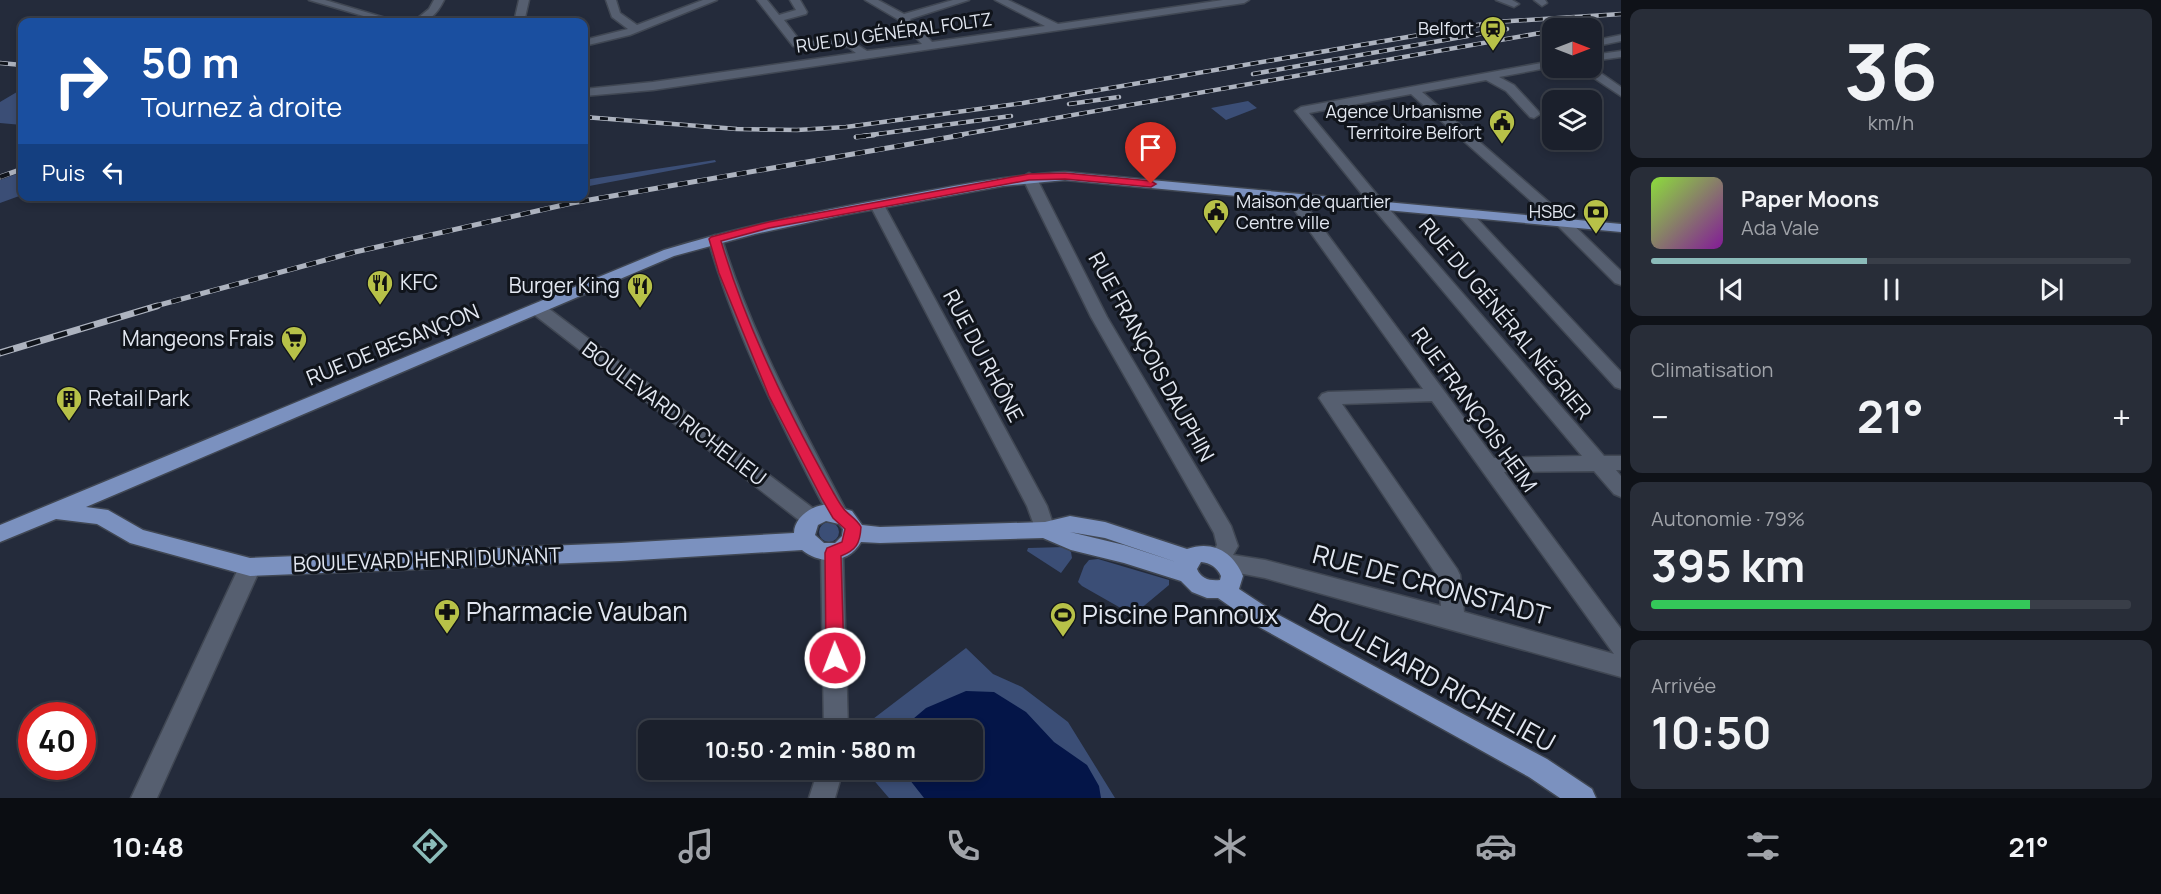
<!DOCTYPE html>
<html lang="fr">
<head>
<meta charset="utf-8">
<style>
  body { margin:0; font-family:Manrope,sans-serif; background:#282d38; color:#f1f3f6; height:100vh; display:flex; flex-direction:column; font-size:22px; white-space:nowrap }
  * { box-sizing:border-box; margin:0 }
  p { font-size:20px; color:#a0a3a9 }
  .icon { flex:none; width:33px; height:33px; fill:none; stroke:currentColor; stroke-width:2; stroke-linecap:round; stroke-linejoin:round }
  .map { position:relative; flex:1; overflow:hidden }
  .sheet { display:flex; flex-direction:column; gap:9px; padding:9px; background:#0f1218; width:540px }
  .sheet>* { flex:none }
  .guide { position:absolute; left:18px; top:18px; width:570px; height:183px; border-radius:12px; box-shadow:0 3px 9px #0003,0 0 0 2px #393e48; background:#1a4fa0; color:#fff; overflow:hidden }
  .needle { width:39px; rotate:90deg }
  .controls { position:absolute; left:1542px; top:18px; display:grid; gap:12px }
  .controls a { display:grid; place-items:center; width:60px; height:60px; border-radius:12px; background:#1b202c; box-shadow:0 3px 9px #0003,0 0 0 2px #393e48; font-size:30px }
  .speed { position:absolute; left:18px; top:702px; display:flex; gap:12px; font-size:30px; font-weight:700; text-align:center }
  .speed>* { display:grid; place-content:center; width:78px; height:78px; border-radius:50%; background:#1b202c; box-shadow:0 3px 9px #0003,0 0 0 2px #393e48; line-height:1 }
  .speed .limit { border:9px solid #d22; background:#fff; color:#111 }
  .pin { position:absolute; display:grid; place-items:center; width:51px; height:51px; color:#fff; margin:-62px -26px; border-radius:50% 50% 50% 0; rotate:-45deg; box-shadow:0 0 6px #0007 }
  .pin .icon { rotate:45deg }
  .me { position:absolute; width:66px; margin:-33px; rotate:359deg; stroke-linejoin:round; filter:drop-shadow(0 0 4px #0008) }
  .turn { display:flex; align-items:center; gap:21px; height:126px; padding:0 24px; font-size:27px }
  .turn .icon { width:78px; height:78px; stroke-width:2.5 }
  .turn b { display:block; font-size:42px; line-height:51px }
  .then { display:flex; align-items:center; height:57px; padding:0 24px; background:#0003; gap:12px; font-size:22px }
  .big { font-size:45px; font-weight:700; line-height:1.1 }
  .sheet .card { flex:1; display:flex; flex-direction:column; justify-content:center; gap:9px; min-width:0; padding:0 21px; border-radius:12px; background:#282d38 }
  .sheet .dial { align-items:center; gap:0 }
  .dial b { font-size:78px; line-height:1 }
  .song { display:flex; align-items:center; gap:18px }
  .cover { width:72px; height:72px; border-radius:9px; background:linear-gradient(135deg,hsl(90 70% 55%),hsl(290 70% 35%)) }
  .played { height:6px; border-radius:3px; background:linear-gradient(90deg,#8bbbb9 45%,#393e48 45%) }
  .keys { display:flex; justify-content:space-around; direction:ltr }
  .heat { display:flex; justify-content:space-between; align-items:center; font-size:33px; direction:ltr }
  .charge { height:9px; border-radius:4px; background:linear-gradient(90deg,#34c759 79%,#393e48 0) }
  .trip { position:absolute; left:638px; top:720px; width:345px; height:60px; border-radius:12px; background:#1b202c; box-shadow:0 3px 9px #0003,0 0 0 2px #393e48; font-weight:700; line-height:60px; text-align:center }
  .menu { display:flex; height:96px; justify-content:space-around; align-items:center; background:#0b0d12; color:#a0a3a9 }
  .menu .icon { width:42px; height:42px }
  .menu .selected { color:#8bbbb9 }
  .menu b { font-size:27px; color:#f1f3f6 }
  main { display:flex; flex:1; min-height:0 }
  .map>svg:first-child { display:block }
</style>
</head>
<body>
<main>
<div class="map">
<svg width="1621" height="798" viewBox="0 0 1621 798">
  <rect width="100%" height="100%" fill="#242b3b"/>
  <path fill="#3b4e76" d="M22 89V125L0 123V102Z
    M1248 101 1257 108 1226 120 1211 108Z
    M715 160 716 162 584 187V180Z
    M22 172V195L0 203V180Z
    M819 532a10 10 0 1 1 20 0a10 10 0 1 1-20 0Z
    M1065 547 1071 552 1072 558 1061 573 1027 551 1028 548Z
    M1098 559 1169 580V585L1133 615 1082 586 1078 582 1084 566 1089 560Z
    M966 648 993 674 1022 687 1068 722 1115 798H889L865 770H972V730H868L869 722Z"/>
  <path fill="#041548" d="M966 691 994 692 1026 712 1054 742 1087 765 1099 786 1101 798H924L902 770H972V730H900L926 708Z"/>
  <g fill="none" stroke-linecap="round" stroke-linejoin="round">
    <g stroke="#404753" stroke-width="3">
      <path id="minor" d="M309 0H325L399 22H384Z
        M434 0H444C437 14 430 22 413 22L429 9Z
        M519 0H529L524 22H514Z
        M606 0H616L620 13 637 25 703 0H717L630 35 584 46V40L628 29 612 17Z
        M757 0H767L779 15 796 10 790 0H800L807 12 806 14 784 20 800 41H851L867 51 922 44 899 20 865 0H878L904 14 953 0H969L910 19 932 42 1045 26 995 0H1008L1058 24 1223 0H1249L1244 3 653 90 584 96V89L653 82 856 53 848 47 793 46Z
        M1496 0H1512L1519 4 1514 7Z
        M1534 0H1545L1547 3 1542 6Z
        M1621 35V41L1592 47V41Z
        M1621 51V57L1592 61V55Z
        M1552 61V67L1499 77 1514 85 1538 111 1540 114 1534 118 1530 117 1506 91 1486 80 1422 92 1559 211 1621 271V285L1615 283 1549 217 1411 94 1309 113 1384 203 1604 456H1621V470H1616L1621 476V497L1614 494 1594 471 1504 472 1621 629V677L1265 578 1217 569 1209 558 1217 545 1214 533 1091 317 1022 177 1029 173 1036 177 1107 317 1231 526 1238 546 1233 555 1265 560 1441 606 1438 577 1319 398 1322 394 1328 392 1423 389 1288 201 1286 198 1288 195H1298L1494 458 1582 456 1374 209 1295 111 1301 107ZM1432 401 1614 654 1464 612 1460 575 1457 569 1342 404Z
        M1592 67 1621 87V96L1579 68Z
        M877 201 884 205 1047 506 1055 530 1052 536 1045 538 1038 536 1027 506 870 205Z
        M1465 210 1470 211 1621 372V389L1615 387 1460 217 1458 214 1460 211Z
        M715 235 722 239C752 336 801 425 848 514L845 520 838 522 831 520C783 429 736 337 708 239Z
        M538 304 544 305 818 512 821 518 818 524 811 526 804 524 532 313 530 309 532 305Z
        M832 544 839 547 843 553 848 730H824L821 553 825 547Z
        M250 558 258 561 261 567 157 798H131L239 567 242 561Z
        M818 770H843L835 798H809Z"/>
    </g>
    <g stroke="#404753" stroke-width="3">
      <path id="major" d="M1065 172 1621 224V232L1065 180 1003 186 843 215 755 234 674 256 86 507 108 510 143 530 250 558 621 543 794 533C794 519 809 507 823 505 832 504 844 509 852 511L862 525 880 527 1045 522 1070 516 1105 522 1187 549C1213 540 1233 552 1243 576L1239 589 1277 614 1547 759 1592 789 1596 798H1560L1529 777 1261 628 1218 598H1207L1192 592 1181 581 1124 563 1071 550 1043 538 880 543 861 542C849 564 820 565 802 550L621 561 250 576 130 543 97 524 56 519 0 542V525L664 250C738 227 814 212 890 198 948 187 1006 175 1065 172ZM826 521 839 524 843 529 842 536 835 543H824L815 535 818 525ZM1070 532 1105 538 1176 562 1124 545ZM1201 562C1210 563 1217 567 1221 576L1220 580C1210 581 1201 579 1197 569Z"/>
    </g>
    <use href="#minor" fill="#565f70" fill-rule="evenodd"/>
    <use href="#major" fill="#7b91bf" fill-rule="evenodd"/>
    <g stroke="#adb3bf" stroke-width="4.5">
      <path id="rail-far2" d="M1556 28 1597 22
        M0 63 22 65
        M1253 74 1507 29
        M1069 104 1119 97
        M584 117 737 129 797 130 846 127 1023 103 1495 22 1621 14
        M863 136 1011 116
        M953 136 1552 31"/>
    </g>
    <g stroke="#adb3bf" stroke-width="5">
      <path id="rail-far1" d="M856 137 874 135
        M0 177 22 169
        M152 307 355 252 572 203 962 135"/>
    </g>
    <g stroke="#adb3bf" stroke-width="7">
      <path id="rail" d="M0 353 157 306"/>
    </g>
    <use href="#rail-far2" stroke="#10141b" stroke-width="3" stroke-dasharray="8" stroke-linecap="butt"/>
    <use href="#rail-far1" stroke="#10141b" stroke-width="4" stroke-dasharray="10" stroke-linecap="butt"/>
    <use href="#rail" stroke="#10141b" stroke-width="4.5" stroke-dasharray="14" stroke-linecap="butt"/>
  </g>
  <path fill="#e11d48" stroke="#92132f" stroke-width="1.5" d="M1065 173 1151 181 1156 184 1151 187 1065 179 1029 180 769 228 721 241C746 327 789 414 833 492 836 497 839 503 843 508 848 515 856 518 861 527 860 544 856 550 841 556L844 658 841 664 835 666 829 664 826 658 825 553 827 548 842 542 845 529 833 518 822 499 769 396 719 273 709 239 711 237 769 222 1029 174Z"/>
  <defs>
    <g id="station-pin" transform="scale(1.35)"><path d="M0 17L-7.5 6A9.5 9.5 0 1 1 7.5 6Z" fill="#b7c148" stroke="#10141b"/><path d="M-3-6H3Q5-6 5-4V2Q5 4 3 4L4.5 6H3L1.5 4h-3L-3 6H-4.5L-3 4Q-5 4-5 2V-4Q-5-6-3-6ZM-3.5-4v3h7v-3ZM-3.5 1v1.5H-2V1ZM2 1v1.5H3.5V1Z" fill="#111"/></g>
    <g id="civic-pin" transform="scale(1.35)"><path d="M0 17L-7.5 6A9.5 9.5 0 1 1 7.5 6Z" fill="#b7c148" stroke="#10141b"/><path d="M-.6-6.5H3V-4.5H.6V-3L4-1V1h2V6H-6V1h2V-1L-.6-3ZM-1.2 2.5V6h2.4V2.5Z" fill="#111"/></g>
    <g id="bank-pin" transform="scale(1.35)"><path d="M0 17L-7.5 6A9.5 9.5 0 1 1 7.5 6Z" fill="#b7c148" stroke="#10141b"/><path d="M-6-4H6V4H-6ZM0-2.3a2.3 2.3 0 1 0 0 4.6a2.3 2.3 0 1 0 0-4.6Z" fill="#111"/></g>
    <g id="restaurant-pin" transform="scale(1.35)"><path d="M0 17L-7.5 6A9.5 9.5 0 1 1 7.5 6Z" fill="#b7c148" stroke="#10141b"/><path d="M-5-6h1v4h1v-4h1v4h1v-4h1v5L-1.5 .5V6h-2V.5L-5-1ZM5-6V6H3V1.5H1.5Q1.5-4 5-6Z" fill="#111"/></g>
    <g id="supermarket-pin" transform="scale(1.35)"><path d="M0 17L-7.5 6A9.5 9.5 0 1 1 7.5 6Z" fill="#b7c148" stroke="#10141b"/><path d="M-6-5.5h2.5l.6 2H6L4.5 2H-2.5L-4.4-4H-6ZM-1.5 3.2a1.3 1.3 0 1 0 .1 0ZM3 3.2a1.3 1.3 0 1 0 .1 0Z" fill="#111"/></g>
    <g id="building-pin" transform="scale(1.35)"><path d="M0 17L-7.5 6A9.5 9.5 0 1 1 7.5 6Z" fill="#b7c148" stroke="#10141b"/><path d="M-4-6H4V6H1V3H-1V6H-4ZM-2.5-4.3h1.7v1.8h-1.7ZM.8-4.3h1.7v1.8H.8ZM-2.5-1h1.7V.8h-1.7ZM.8-1h1.7V.8H.8Z" fill="#111"/></g>
    <g id="pharmacy-pin" transform="scale(1.35)"><path d="M0 17L-7.5 6A9.5 9.5 0 1 1 7.5 6Z" fill="#b7c148" stroke="#10141b"/><path d="M-2-6h4v4h4v4h-4v4h-4v-4h-4v-4h4Z" fill="#111"/></g>
    <g id="stadium-pin" transform="scale(1.35)"><path d="M0 17L-7.5 6A9.5 9.5 0 1 1 7.5 6Z" fill="#b7c148" stroke="#10141b"/><path d="M0-5a6.5 5 0 1 0 0 10a6.5 5 0 1 0 0-10ZM-3.5-1.8h7v3.6h-7Z" fill="#111"/></g>
  </defs>
  <g fill-rule="evenodd">
    <use href="#station-pin" x="1493" y="29"/>
    <use href="#civic-pin" x="1502" y="122"/>
    <use href="#civic-pin" x="1216" y="212"/>
    <use href="#bank-pin" x="1596" y="212"/>
    <use href="#restaurant-pin" x="380" y="283"/>
    <use href="#restaurant-pin" x="640" y="286"/>
    <use href="#supermarket-pin" x="294" y="339"/>
    <use href="#building-pin" x="69" y="399"/>
    <use href="#pharmacy-pin" x="447" y="612"/>
    <use href="#stadium-pin" x="1063" y="615"/>
  </g>
  <g text-anchor="middle" stroke-width="6" stroke-linejoin="round" paint-order="stroke">
    <g font-size="18" fill="#e2e7f1" stroke="#10141b" text-anchor="end">
      <text x="1474" y="35">Belfort</text>
      <text x="1482" y="118">Agence Urbanisme<tspan x="1482" dy="21">Territoire Belfort</tspan></text>
      <text x="1236" y="208" text-anchor="start">Maison de quartier<tspan x="1236" dy="21">Centre ville</tspan></text>
      <text x="1576" y="218">HSBC</text>
    </g>
    <g font-size="18" fill="#e2e7f1" stroke="#10141b">
      <text transform="translate(894 33) rotate(-8)" y="6">RUE DU GÉNÉRAL FOLTZ</text>
    </g>
    <g font-size="21" fill="#e2e7f1" stroke="#10141b" text-anchor="start">
      <text x="400" y="290">KFC</text>
      <text x="620" y="293" text-anchor="end">Burger King</text>
      <text x="274" y="346" text-anchor="end">Mangeons Frais</text>
      <text x="88" y="406">Retail Park</text>
    </g>
    <g font-size="21" fill="#e2e7f1" stroke="#10141b">
      <text transform="translate(1505 319) rotate(50)" y="7">RUE DU GÉNÉRAL NÉGRIER</text>
      <text transform="translate(393 345) rotate(-22)" y="7">RUE DE BESANÇON</text>
      <text transform="translate(983 356) rotate(62)" y="7">RUE DU RHÔNE</text>
      <text transform="translate(1151 357) rotate(61)" y="7">RUE FRANÇOIS DAUPHIN</text>
      <text transform="translate(1474 410) rotate(54)" y="7">RUE FRANÇOIS HEIM</text>
      <text transform="translate(674 414) rotate(37)" y="7">BOULEVARD RICHELIEU</text>
      <text transform="translate(427 560) rotate(-2)" y="7">BOULEVARD HENRI DUNANT</text>
    </g>
    <g font-size="26" fill="#e2e7f1" stroke="#10141b">
      <text transform="translate(1431 585) rotate(15)" y="9">RUE DE CRONSTADT</text>
      <text transform="translate(1432 678) rotate(29)" y="9">BOULEVARD RICHELIEU</text>
    </g>
    <g font-size="26" fill="#e2e7f1" stroke="#10141b" text-anchor="start">
      <text x="466" y="621">Pharmacie Vauban</text>
      <text x="1082" y="624">Piscine Pannoux</text>
    </g>
  </g>
</svg>
<div class="controls">
<a><svg class="needle" viewBox="-14 -14 28 28"><path d="M0-13l5 13h-10z" fill="#e53935"/><path d="M0 13l5-13h-10z" fill="#a0a3a9"/></svg></a>
<a><svg class="icon" aria-label="layers" viewBox="0 0 24 24"><path d="M12 4l9 5-9 5-9-5zM3 14l9 5 9-5"/></svg></a>
</div>
<div class="speed"><div class="limit">40</div></div>
<div class="pin" style="left:1151px;top:184px;background:#d93025"><svg class="icon" aria-label="arrive" viewBox="0 0 24 24"><path d="M6 21V4h12l-3 4 3 4H6"/></svg></div>
<svg class="me" style="left:835px;top:658px" viewBox="-20 -20 40 40"><circle r="17" fill="#e11d48" stroke="#fff" stroke-width="3"/><path d="M0-11L8 9 0 5-8 9z" fill="#fff"/></svg>
<div class="trip">10:50 · 2 min · 580 m</div>
<div class="guide">
<div class="turn"><svg class="icon" aria-label="right" viewBox="0 0 24 24"><path d="M7 20v-9h11M14 6l5 5-5 5"/></svg><div><b>50 m</b>Tournez à droite</div></div>
<div class="then">Puis<svg class="icon" aria-label="left" viewBox="0 0 24 24"><path d="M17 20v-9H6M10 6l-5 5 5 5"/></svg></div>
</div>
</div>
<section class="sheet">
<div class="card dial"><b>36</b><p>km/h</p></div>
<div class="card">
<div class="song"><i class="cover"></i><div><b>Paper Moons</b><p>Ada Vale</p></div></div>
<div class="played"></div>
<div class="keys"><svg class="icon" aria-label="previous" viewBox="0 0 24 24"><path d="M18 5L8 12l10 7zM5 5v14"/></svg><svg class="icon" aria-label="pause" viewBox="0 0 24 24"><path d="M8 5v14M16 5v14"/></svg><svg class="icon" aria-label="next" viewBox="0 0 24 24"><path d="M6 5l10 7-10 7zM19 5v14"/></svg></div>
</div>
<div class="card"><p>Climatisation</p>
<div class="heat"><a>−</a><b class="big">21°</b><a>+</a></div>
</div>
<div class="card"><p>Autonomie · 79%</p><b class="big">395 km</b><div class="charge"></div></div>
<div class="card"><p>Arrivée</p><b class="big">10:50</b></div>
</section>
</main>
<nav class="menu">
<b>10:48</b>
<svg class="icon selected" aria-label="directions" viewBox="0 0 24 24"><path d="M12 3l9 9-9 9-9-9zM9 14v-3h6M13 9l2 2-2 2"/></svg>
<svg class="icon" aria-label="music" viewBox="0 0 24 24"><path d="M9 18V5l10-2v13"/><circle cx="6" cy="18" r="3"/><circle cx="16" cy="16" r="3"/></svg>
<svg class="icon" aria-label="phone" viewBox="0 0 24 24"><path d="M5 4h4l2 5-3 2q2 4 5 5l2-3 5 2v4C11 20 4 13 5 4z"/></svg>
<svg class="icon" aria-label="climate" viewBox="0 0 24 24"><path d="M12 3v18M4 7l16 10M4 17L20 7"/></svg>
<svg class="icon" aria-label="car" viewBox="0 0 24 24"><path d="M5 17H2v-5l4-1 3-4h7l3 4 3 1v5h-3M9 17h6M6 11h13"/><circle cx="7" cy="17" r="2"/><circle cx="17" cy="17" r="2"/></svg>
<svg class="icon" aria-label="filters" viewBox="0 0 24 24"><path d="M4 7h16M4 17h16"/><circle cx="9" cy="7" r="2"/><circle cx="15" cy="17" r="2"/></svg>
<b>21°</b>
</nav>
</body>
</html>
